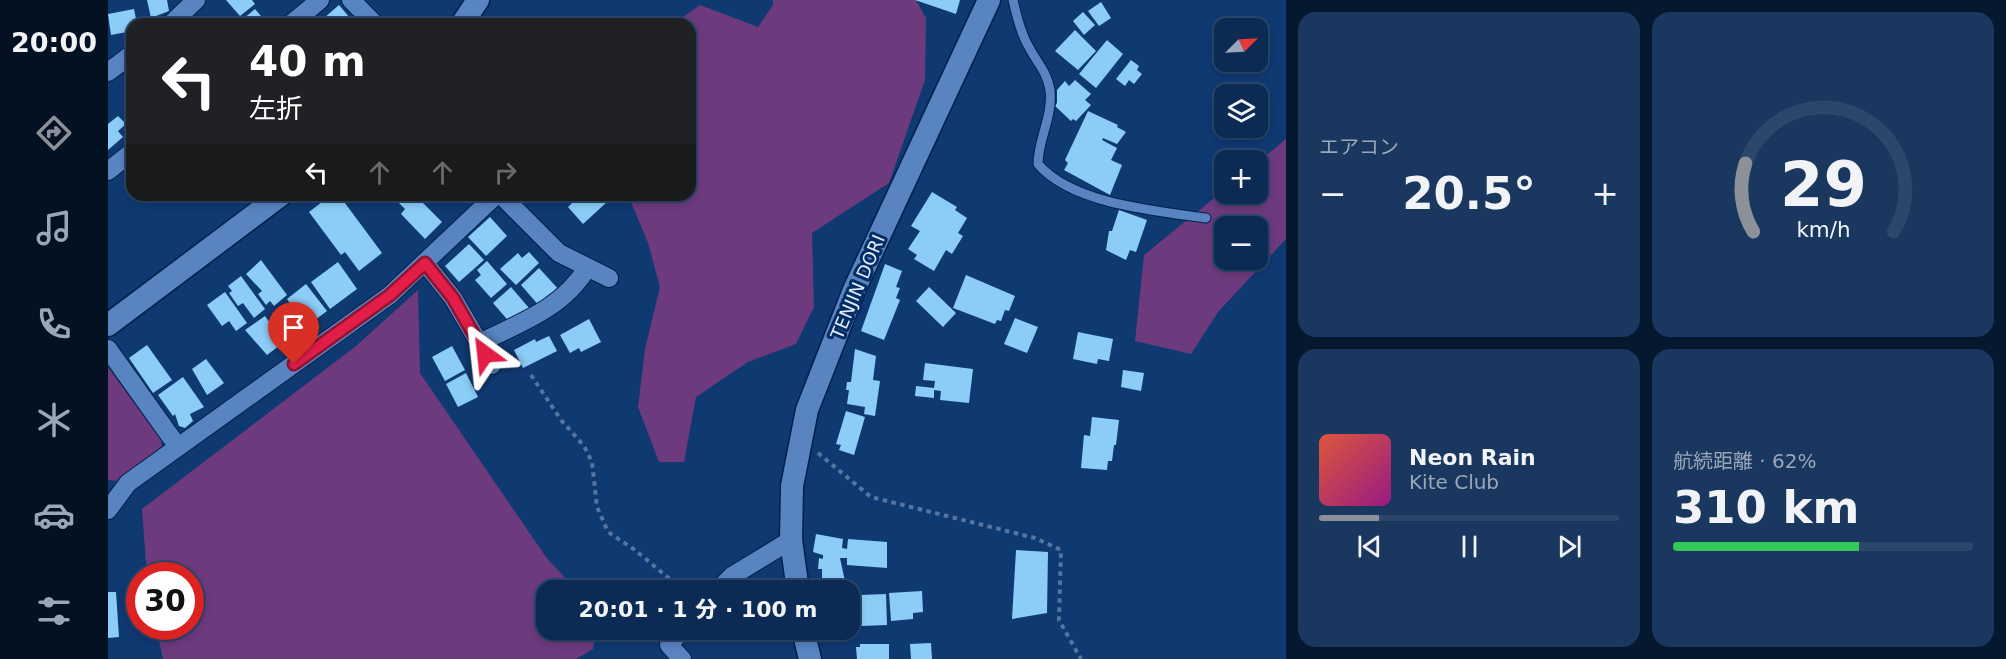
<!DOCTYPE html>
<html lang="ja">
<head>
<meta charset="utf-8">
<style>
  body { margin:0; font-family:"DejaVu Sans","Noto Sans JP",sans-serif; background:#19375f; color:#f1f3f6; height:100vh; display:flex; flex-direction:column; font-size:22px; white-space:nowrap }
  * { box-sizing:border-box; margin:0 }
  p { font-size:20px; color:#9aa7b9 }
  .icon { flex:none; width:33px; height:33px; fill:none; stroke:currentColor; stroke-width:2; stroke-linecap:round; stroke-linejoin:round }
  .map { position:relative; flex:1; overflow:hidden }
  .panel { display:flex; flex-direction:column; gap:12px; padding:12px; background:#06182f; width:720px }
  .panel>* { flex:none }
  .banner { position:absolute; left:18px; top:18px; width:570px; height:183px; border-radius:18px; box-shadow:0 3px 9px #0003,0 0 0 2px #2b476c; background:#202124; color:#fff; overflow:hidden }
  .needle { width:39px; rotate:66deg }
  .tools { position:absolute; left:1106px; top:18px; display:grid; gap:12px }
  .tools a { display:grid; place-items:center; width:54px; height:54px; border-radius:12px; background:#0b2b55; box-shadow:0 3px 9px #0003,0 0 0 2px #2b476c; font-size:30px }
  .speed { position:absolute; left:18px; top:562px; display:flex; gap:12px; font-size:30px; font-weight:700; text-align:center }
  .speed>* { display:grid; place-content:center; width:78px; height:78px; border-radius:50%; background:#0b2b55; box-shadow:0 3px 9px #0003,0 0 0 2px #2b476c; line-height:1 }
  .speed .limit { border:9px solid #d22; background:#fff; color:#111 }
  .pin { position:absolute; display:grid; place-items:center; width:51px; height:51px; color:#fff; margin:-62px -26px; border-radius:50% 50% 50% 0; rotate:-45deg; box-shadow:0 0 6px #0007 }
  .pin .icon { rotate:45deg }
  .me { position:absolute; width:66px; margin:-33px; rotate:330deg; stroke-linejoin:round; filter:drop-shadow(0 0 4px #0008) }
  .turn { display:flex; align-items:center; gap:21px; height:126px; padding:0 24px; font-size:27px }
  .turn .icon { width:78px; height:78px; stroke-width:2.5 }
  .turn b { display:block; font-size:42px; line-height:51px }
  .lanes { display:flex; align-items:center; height:57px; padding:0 24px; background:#0003; justify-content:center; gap:30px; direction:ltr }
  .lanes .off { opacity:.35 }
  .big { font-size:45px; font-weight:800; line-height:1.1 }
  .panel .card { flex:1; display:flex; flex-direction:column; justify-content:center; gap:9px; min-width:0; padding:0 21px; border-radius:18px; background:#19375f }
  .panel .dial { align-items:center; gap:0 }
  .dial svg { height:156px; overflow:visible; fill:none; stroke:#2b476c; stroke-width:7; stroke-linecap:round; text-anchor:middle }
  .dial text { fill:#f1f3f6; stroke:none }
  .song { display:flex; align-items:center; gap:18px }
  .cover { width:72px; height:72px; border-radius:9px; background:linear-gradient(135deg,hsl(10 70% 55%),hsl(310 70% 35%)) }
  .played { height:6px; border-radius:3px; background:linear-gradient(90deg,#8c9099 20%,#2b476c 20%) }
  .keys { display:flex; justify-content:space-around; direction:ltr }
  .heat { display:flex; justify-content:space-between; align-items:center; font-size:33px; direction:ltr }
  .charge { height:9px; border-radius:4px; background:linear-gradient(90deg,#34c759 62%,#2b476c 0) }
  .panel .tiles { flex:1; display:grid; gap:12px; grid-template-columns:repeat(2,1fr) }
  .trip { position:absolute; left:428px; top:580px; width:324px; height:60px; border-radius:18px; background:#0b2b55; box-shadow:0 3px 9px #0003,0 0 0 2px #2b476c; font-weight:800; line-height:60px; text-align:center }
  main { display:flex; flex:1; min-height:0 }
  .dock { display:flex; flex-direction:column; width:108px; justify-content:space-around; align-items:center; background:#041122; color:#9aa7b9 }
  .dock .icon { width:42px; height:42px }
  .dock .current { color:#8c9099 }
  .dock b { font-size:27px; color:#f1f3f6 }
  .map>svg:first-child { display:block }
</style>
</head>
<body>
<main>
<nav class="dock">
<b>20:00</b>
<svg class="icon current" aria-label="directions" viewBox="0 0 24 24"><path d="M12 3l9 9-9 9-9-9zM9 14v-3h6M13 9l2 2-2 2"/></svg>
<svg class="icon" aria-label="music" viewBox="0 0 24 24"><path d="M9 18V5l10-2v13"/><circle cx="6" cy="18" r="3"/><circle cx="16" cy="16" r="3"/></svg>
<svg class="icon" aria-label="phone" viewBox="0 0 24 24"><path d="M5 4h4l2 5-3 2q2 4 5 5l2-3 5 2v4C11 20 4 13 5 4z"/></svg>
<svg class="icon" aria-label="climate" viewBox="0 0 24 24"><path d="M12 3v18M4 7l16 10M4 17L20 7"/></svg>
<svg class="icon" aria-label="car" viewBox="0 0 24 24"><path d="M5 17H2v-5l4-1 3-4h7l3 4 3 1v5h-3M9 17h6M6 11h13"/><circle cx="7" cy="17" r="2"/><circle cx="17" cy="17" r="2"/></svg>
<svg class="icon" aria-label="filters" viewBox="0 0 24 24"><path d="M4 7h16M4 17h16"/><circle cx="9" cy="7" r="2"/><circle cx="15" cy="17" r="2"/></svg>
</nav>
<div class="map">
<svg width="1178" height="659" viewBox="0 0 1178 659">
  <rect width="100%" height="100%" fill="#0f3971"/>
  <path fill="#6c3a7d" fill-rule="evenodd" d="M665 0H808L818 18 817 80 781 183 704 233 706 307 688 344 640 362 588 397 576 462H551L530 407 537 349 552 287 540 243 520 195H582V24H565L592 5 650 27 665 5Z
    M1178 139V239L1110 312 1083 354 1027 341 1036 255 1116 190V194H1149V163ZM1116 226H1149V260H1116Z
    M310 290 312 373 438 557 469 591H438V630H488L485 649 468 659H55L48 627H82V576H39L34 509 248 346Z
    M0 367 53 440 54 449 10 481 0 480Z"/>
  <path fill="#8bcdf7" d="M39 0H59L61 11 43 18Z
    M118 0H144L147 4 132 16Z
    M807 0H852L848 14Z
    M993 2 1003 18 991 26 980 11Z
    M231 5 247 24H221L216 18Z
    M26 9 29 24H24V31L3 35 0 14Z
    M147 9 158 22 155 24H129Z
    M975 12 987 25 976 35 965 21Z
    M967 30 988 51 970 70 947 51Z
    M999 40 1015 54 988 88 971 74Z
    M1023 60 1031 66 1029 70 1034 74 1026 84 1021 80 1017 86 1008 79Z
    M967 80 983 94 977 100 983 105 968 121 965 119 963 121 947 106 949 103V90L957 81 961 86Z
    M980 111 1010 125 1009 127 1018 132 1009 144 995 138 994 140 1009 148 1003 160 1014 165 1002 195 956 170 960 163 957 160Z
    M10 116 18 124 10 131 15 137 0 150V124Z
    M824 192 849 207 847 210 859 218 850 233 855 236 844 254 838 250 826 271 806 259 809 255 800 249 812 231 803 226Z
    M223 195H231L274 253 251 271 237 252 233 255 201 212Z
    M283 195H314L310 198 334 222 317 239 293 214 297 209Z
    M472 195H493L499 202 475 224 460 207Z
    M1011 210 1039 220 1028 252 1022 250 1018 260 998 250 1001 231H1004Z
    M382 217 399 236 378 256 360 237Z
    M361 244 376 260 351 282 337 266Z
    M421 252 431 263 408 285 392 269 410 253 414 258Z
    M153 260 179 295 166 306 162 301 158 305 150 294 154 291 138 274Z
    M379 261 399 284 383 298 367 280 373 275 369 270Z
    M230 262 249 289 222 309 203 282Z
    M777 264 794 271 788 287 792 288 788 298 792 300 776 340 753 331Z
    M431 268 452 291 433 308 413 285Z
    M858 275 907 296 901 311 897 310 893 321 889 320 887 324 845 308Z
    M133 276 157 309 146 318 135 303 130 306 121 293 124 291 120 286Z
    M198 284 219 311 199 326 179 299Z
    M403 287 421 308 403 324 385 303Z
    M821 287 848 313 835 327 808 301Z
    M117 292 139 323 128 331 121 321 114 326 99 305Z
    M157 316 176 342 159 355 137 330Z
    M907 318 930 327 919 353 896 344Z
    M481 319 493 342 473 352 471 348 462 353 452 335Z
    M970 332 1005 339 1001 361 990 359 989 364 965 359Z
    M441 336 449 351 415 368 406 350 427 339 428 342Z
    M39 345 64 380 45 393 21 358Z
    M344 346 357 370 337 381 324 357Z
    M747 349 768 356 765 380 772 381 767 416 756 414 757 407 739 404 741 390H738L739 382H743Z
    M98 359 116 383 99 395 84 369Z
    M817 363 865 369 861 403 832 400 833 391 826 390V398L807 396 808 386 826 388 827 381 815 380Z
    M1015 370 1036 373 1033 391 1013 387Z
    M358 373 370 397 350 407 338 384Z
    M75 377 96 407 82 414 85 421 77 428 71 426 67 414 65 416 50 395Z
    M738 411 757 417 746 455 731 450 733 445 728 444Z
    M984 417 1011 420 1008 445H1006L1004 461H1000L999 470 973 468 976 435 982 436Z
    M708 534 735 539 734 548 739 549 740 539 779 542V568L739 565V558H732L739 591H702L701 581 714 579V569H710L711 558 715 559V555L705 552Z
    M908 550 940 552 939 613 904 619Z
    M814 591 815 612 805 613V619L783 621 781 593Z
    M0 592H8L11 637 0 638Z
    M778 594 779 625 753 626 752 595Z
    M741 598H744L746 624 741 625Z
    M823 643 824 659H803L802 644Z
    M752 644H781V659H749L748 647H752Z"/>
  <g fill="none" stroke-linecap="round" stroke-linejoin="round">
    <g stroke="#02204a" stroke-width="11">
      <path id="service" d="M905 0C909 17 913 34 922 49 930 64 939 72 942 90 945 117 930 139 930 164 964 204 1048 211 1098 218"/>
    </g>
    <g stroke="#02204a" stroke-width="20">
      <path id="minor" d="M243 0 267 24
        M63 24 88 0
        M183 24 212 0
        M0 72 24 54
        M0 171 24 152
        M393 195 451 253 501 278
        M317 263 345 298 384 365
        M371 343C412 323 455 308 479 268
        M0 349 70 447
        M0 510 20 483 282 295 388 195
        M609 591 624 576 683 540
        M574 630 561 645 574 659"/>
    </g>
    <g stroke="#02204a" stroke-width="25">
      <path id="tertiary" d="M354 24 370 0
        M0 325 173 195
        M690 591 683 540 684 486 699 410 746 290 881 0
        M695 630 702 659"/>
    </g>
    <path stroke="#56759f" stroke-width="4" stroke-dasharray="4.5 4.5" stroke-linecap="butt" d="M423 375 453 420 476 446 484 462 489 507 500 532 527 550 576 591
      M710 453 763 497 927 538 953 550 951 620 973 659"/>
    <use href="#service" stroke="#5884c2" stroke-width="9"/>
    <use href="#minor" stroke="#5884c2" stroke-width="18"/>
    <use href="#tertiary" stroke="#5884c2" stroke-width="22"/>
  </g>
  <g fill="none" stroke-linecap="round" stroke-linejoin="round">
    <g stroke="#92132f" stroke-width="15">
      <path id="route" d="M186 364 282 295 317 263 345 298 377 354"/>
    </g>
    <use href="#route" stroke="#e11d48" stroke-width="10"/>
  </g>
  <g text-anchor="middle" stroke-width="6" stroke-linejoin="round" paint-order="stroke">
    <g font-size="18" fill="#e2ecf9" stroke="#032e65">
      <text transform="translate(750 287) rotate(-67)" y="6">TENJIN DORI</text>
    </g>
  </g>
</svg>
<div class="tools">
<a><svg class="needle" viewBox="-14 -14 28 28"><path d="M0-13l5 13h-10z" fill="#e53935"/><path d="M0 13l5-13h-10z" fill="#9aa7b9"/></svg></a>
<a><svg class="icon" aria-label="layers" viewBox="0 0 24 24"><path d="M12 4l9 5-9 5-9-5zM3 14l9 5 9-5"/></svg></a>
<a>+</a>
<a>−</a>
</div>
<div class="speed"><div class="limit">30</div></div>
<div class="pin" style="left:186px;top:364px;background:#d93025"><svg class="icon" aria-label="arrive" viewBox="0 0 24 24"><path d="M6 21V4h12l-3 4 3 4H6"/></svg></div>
<svg class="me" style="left:377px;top:354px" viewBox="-20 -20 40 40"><path d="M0-17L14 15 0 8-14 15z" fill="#e11d48" stroke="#fff" stroke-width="4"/></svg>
<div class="trip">20:01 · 1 分 · 100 m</div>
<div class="banner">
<div class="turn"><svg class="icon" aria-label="left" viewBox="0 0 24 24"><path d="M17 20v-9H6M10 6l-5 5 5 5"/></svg><div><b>40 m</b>左折</div></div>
<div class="lanes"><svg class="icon" aria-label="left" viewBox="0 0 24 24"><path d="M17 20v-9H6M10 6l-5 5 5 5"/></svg><svg class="icon off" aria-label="ahead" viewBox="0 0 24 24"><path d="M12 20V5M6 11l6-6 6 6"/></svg><svg class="icon off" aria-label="ahead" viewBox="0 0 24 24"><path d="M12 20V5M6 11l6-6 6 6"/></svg><svg class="icon off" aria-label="right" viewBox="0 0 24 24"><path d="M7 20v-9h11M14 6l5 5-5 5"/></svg></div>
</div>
</div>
<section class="panel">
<div class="tiles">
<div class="card"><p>エアコン</p>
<div class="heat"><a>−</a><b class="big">20.5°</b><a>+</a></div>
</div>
<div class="card dial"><svg viewBox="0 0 100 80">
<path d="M14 69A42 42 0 1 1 86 69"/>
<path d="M14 69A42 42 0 0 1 10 34" stroke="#8c9099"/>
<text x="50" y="56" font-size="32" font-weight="700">29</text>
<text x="50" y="72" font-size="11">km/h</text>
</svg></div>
<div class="card">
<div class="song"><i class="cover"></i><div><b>Neon Rain</b><p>Kite Club</p></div></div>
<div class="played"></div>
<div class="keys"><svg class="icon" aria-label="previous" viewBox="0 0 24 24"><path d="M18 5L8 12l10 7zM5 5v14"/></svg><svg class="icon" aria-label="pause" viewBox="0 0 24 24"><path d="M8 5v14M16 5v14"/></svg><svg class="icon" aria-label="next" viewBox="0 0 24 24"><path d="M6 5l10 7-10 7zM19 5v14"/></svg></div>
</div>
<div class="card"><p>航続距離 · 62%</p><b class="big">310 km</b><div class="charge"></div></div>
</div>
</section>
</main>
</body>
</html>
